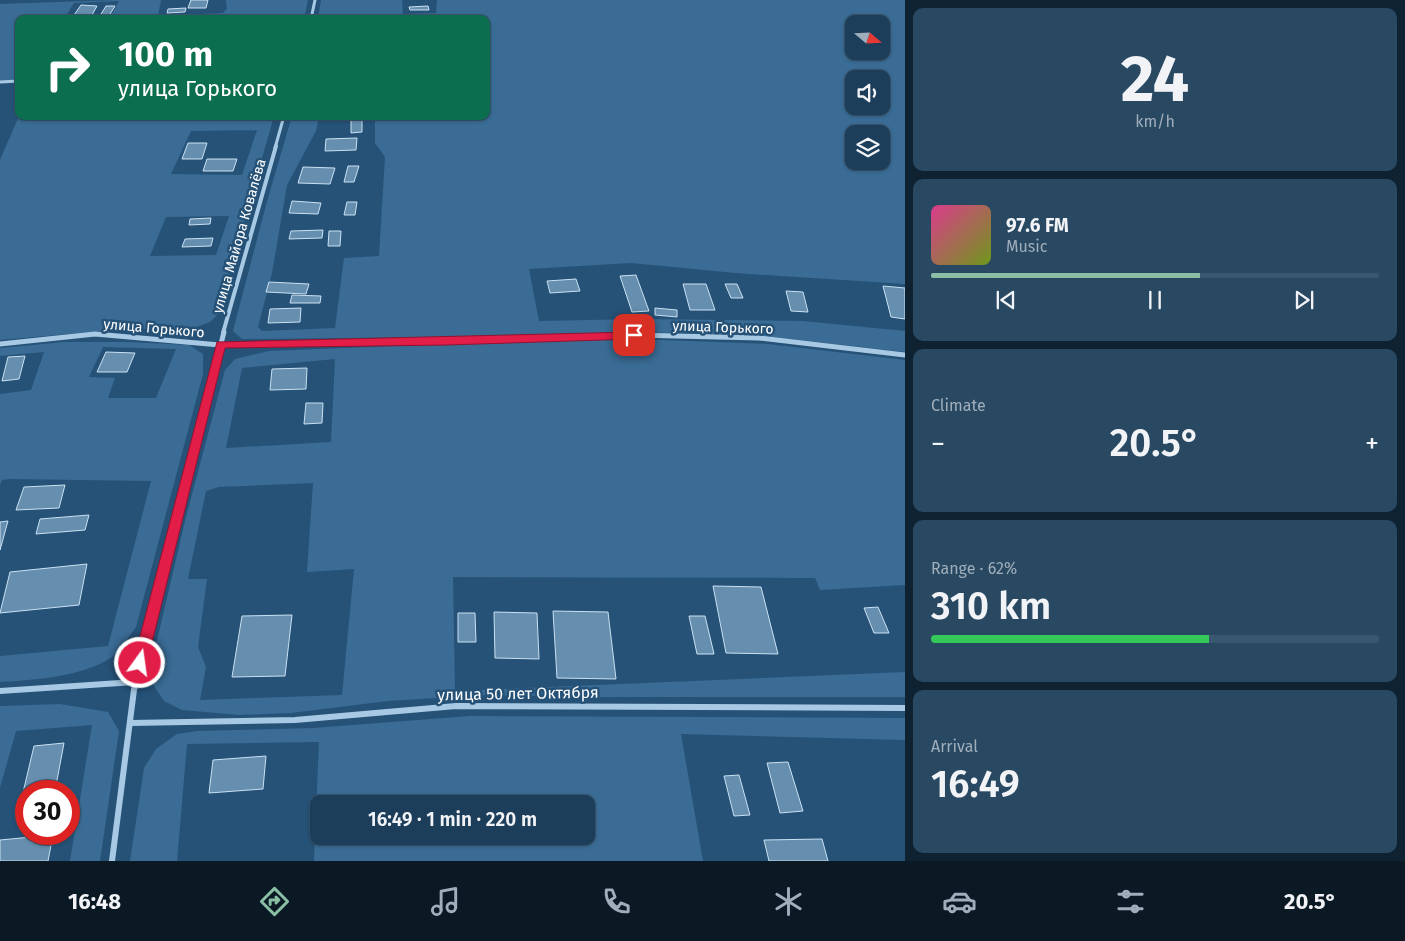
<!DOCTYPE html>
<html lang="en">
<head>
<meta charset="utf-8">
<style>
  body { margin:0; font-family:"Fira Sans",sans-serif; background:#294963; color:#f1f3f6; height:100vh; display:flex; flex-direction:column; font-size:19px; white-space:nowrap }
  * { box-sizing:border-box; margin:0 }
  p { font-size:16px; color:#a0aebb }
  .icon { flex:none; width:28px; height:28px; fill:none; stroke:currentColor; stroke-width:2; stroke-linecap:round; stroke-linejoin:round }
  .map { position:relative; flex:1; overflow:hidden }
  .panel { display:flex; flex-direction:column; gap:8px; padding:8px; background:#0f2232; width:500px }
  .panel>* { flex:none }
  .top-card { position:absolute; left:15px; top:15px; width:475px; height:105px; border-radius:10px; box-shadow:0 1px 4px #0004,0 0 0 1px #3a5770; background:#0b6e4f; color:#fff; overflow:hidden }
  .needle { width:32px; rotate:109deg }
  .fabs { position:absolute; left:845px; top:15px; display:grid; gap:10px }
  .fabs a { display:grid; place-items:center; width:45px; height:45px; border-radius:10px; background:#1c3e5a; box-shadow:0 1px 4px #0004,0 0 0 1px #3a5770; font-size:25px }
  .speed { position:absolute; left:15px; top:780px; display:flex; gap:10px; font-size:25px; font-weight:700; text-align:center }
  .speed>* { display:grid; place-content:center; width:65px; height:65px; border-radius:50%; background:#1c3e5a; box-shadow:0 1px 4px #0004,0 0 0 1px #3a5770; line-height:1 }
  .speed .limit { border:8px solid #d22; background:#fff; color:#111 }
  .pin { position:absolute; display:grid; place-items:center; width:42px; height:42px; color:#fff; margin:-21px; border-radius:10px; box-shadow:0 2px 8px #0006 }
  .me { position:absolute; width:55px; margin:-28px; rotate:14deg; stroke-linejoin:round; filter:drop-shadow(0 0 4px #0008) }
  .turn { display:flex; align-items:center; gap:18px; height:105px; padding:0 20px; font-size:22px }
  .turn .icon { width:65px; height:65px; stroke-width:2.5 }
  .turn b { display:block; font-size:35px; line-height:42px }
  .big { font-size:38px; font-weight:600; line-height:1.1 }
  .panel .card { flex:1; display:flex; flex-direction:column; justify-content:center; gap:8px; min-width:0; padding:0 18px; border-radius:10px; background:#294963 }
  .panel .dial { align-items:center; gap:0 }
  .dial b { font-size:65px; line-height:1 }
  .song { display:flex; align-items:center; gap:15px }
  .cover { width:60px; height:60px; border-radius:8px; background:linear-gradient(135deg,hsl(330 70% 55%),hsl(80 70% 35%)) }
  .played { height:5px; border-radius:2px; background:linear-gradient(90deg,#8abfa5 60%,#3a5770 60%) }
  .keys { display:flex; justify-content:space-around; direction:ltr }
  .heat { display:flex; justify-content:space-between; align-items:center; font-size:28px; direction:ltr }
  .charge { height:8px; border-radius:4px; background:linear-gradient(90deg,#34c759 62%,#3a5770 0) }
  .trip { position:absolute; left:310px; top:795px; width:285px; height:50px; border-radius:10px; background:#1c3e5a; box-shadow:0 1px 4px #0004,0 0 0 1px #3a5770; font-weight:600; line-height:50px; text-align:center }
  .menu { display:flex; height:80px; justify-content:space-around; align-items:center; background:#0b1924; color:#a0aebb }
  .menu .icon { width:35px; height:35px }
  .menu .selected { color:#8abfa5 }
  .menu b { font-size:22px; color:#f1f3f6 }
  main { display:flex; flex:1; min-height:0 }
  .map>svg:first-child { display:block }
</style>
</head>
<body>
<main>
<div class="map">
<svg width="905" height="861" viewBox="0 0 905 861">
  <rect width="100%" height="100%" fill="#265278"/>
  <path fill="#3a6c95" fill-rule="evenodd" d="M115 0H161L158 16 223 13 227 9 226 0H308L304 19H109L119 1 74 3 64 19H19V80L0 81V4Z
    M321 0H402L403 14 436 13 437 0H905V284L735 273 631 263 529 269 539 321 638 319 803 321 905 331V352L756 335 631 332 443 337 242 339 233 331 266 205 292 116H319L316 131 287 185 272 273 258 327 262 331 335 328 344 258 379 256 385 157 375 143V116H486V19H318ZM854 24H881V51H854ZM854 79H881V106H854ZM854 134H881V161H854Z
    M19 116H274L218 314 210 322 191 329H126L0 340V160ZM257 130 242 175 171 174 191 131ZM229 216 216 255 150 256 166 217Z
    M634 339 768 344 905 360V585L820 590 815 578 453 577 455 691 905 672V697H600L486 695 388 701 291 713 239 715 182 710 164 701 150 680 153 657 186 517 225 370 235 359 269 351 526 341ZM335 359 331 442 226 448 242 368ZM313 483 307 572 354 569 342 695 200 700 206 667 198 647 207 579H188L206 491 219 487Z
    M65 342H129L189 345 203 354V374L136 627C129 636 121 651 112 657 83 677 34 680 0 682V656L108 646 151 481 10 479 2 480 0 485V394L31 390 44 352 0 356V348ZM103 347 176 349 156 398H108L115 378 89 377Z
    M60 704 108 712 119 731 100 861H70L92 725 16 731 0 788V706Z
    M470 716 905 718V740L681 734 703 861H314L319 742 187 744 177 861H130L144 768 156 749 177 734 198 731 313 728ZM319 804H586V836H319Z"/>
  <path fill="#668eae" stroke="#cae1f2" d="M191 0H208L206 8H188Z
    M81 5 97 6 92 15H74Z
    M106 6H115L107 19H98Z
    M428 6 429 10H410L409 7Z
    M186 8 185 12 167 13 168 9Z
    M362 116V132L351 133V117Z
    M357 138 356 150 325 151 326 139Z
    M188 143H207L202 159H182Z
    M207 159H237L233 171H203Z
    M348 166H359L354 182H344Z
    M303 167 335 168 330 184 298 183Z
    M292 201 321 203 318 214 289 213Z
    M347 202H357L355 215H344Z
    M211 218 210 224 189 225 190 219Z
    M323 230 322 238 289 239 291 231Z
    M329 231H341L340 246H328Z
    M213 238 211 246 182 247 185 239Z
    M636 275 649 311 632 312 620 276Z
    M576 279 580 291 550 293 547 281Z
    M269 282 309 284 306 294 266 292Z
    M683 284H706L715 310H690Z
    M725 284H737L743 298H731Z
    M883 286 905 288V319L891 317Z
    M786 291 803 292 808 312 791 311Z
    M292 295 321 296 320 303H290Z
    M301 308 300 322 268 323 270 309Z
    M655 308 677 310V317L655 315Z
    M106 352 135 353 127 372H97Z
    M25 356 19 379 2 381 8 357Z
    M307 368 306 389 270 390 272 369Z
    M306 403H323L322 423 304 424Z
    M65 485 59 508 16 510 24 487Z
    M89 515 85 530 36 534 40 519Z
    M8 521 0 550V522Z
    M87 564 79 605 0 613 10 572Z
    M713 586 761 587 778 654 726 653Z
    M878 607 889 633H874L864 608Z
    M553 611 608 612 616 679 557 678Z
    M494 612 537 613 539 659 495 658Z
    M458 613H475L476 642H458Z
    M292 615 285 676 232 677 242 616Z
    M689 616H705L714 654H697Z
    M64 743 55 791H26V801H21L34 746Z
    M266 756 263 789 209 793 213 760Z
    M788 762 803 811 780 813 767 763Z
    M739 775 750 815 734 816 724 776Z
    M53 835 48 861H0V840Z
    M822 839 828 861H769L764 840Z"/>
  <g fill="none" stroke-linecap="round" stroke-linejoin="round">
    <path stroke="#a8c9e3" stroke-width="3" d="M311 19 315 0
      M0 82 19 81
      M275 148 284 116"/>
    <path stroke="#a8c9e3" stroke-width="4" d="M223 333 276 146"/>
    <path stroke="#a8c9e3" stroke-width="5" d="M0 344 95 334 220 345 634 335 759 338 905 355
      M164 567 224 332"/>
    <path stroke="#a8c9e3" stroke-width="6" d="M0 691 135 682
      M131 723 295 720 456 706 905 708
      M112 861 135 682 164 566"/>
  </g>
  <path fill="#e11d48" stroke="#92132f" d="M634 332 639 335 634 339 447 345 225 348 147 663 145 668 140 670 135 668 133 663 217 342Z"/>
  <g text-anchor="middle" stroke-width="5" stroke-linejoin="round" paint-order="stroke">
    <g font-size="14" fill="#fff" stroke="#265278">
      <text transform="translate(239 236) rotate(-74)" y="5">улица Майора Ковалёва</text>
      <text transform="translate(723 327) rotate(2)" y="5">улица Горького</text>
      <text transform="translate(154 328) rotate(5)" y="5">улица Горького</text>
    </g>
    <g font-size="16" fill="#fff" stroke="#265278">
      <text transform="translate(518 693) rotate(-1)" y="6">улица 50 лет Октября</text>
    </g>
  </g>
</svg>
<div class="fabs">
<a><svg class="needle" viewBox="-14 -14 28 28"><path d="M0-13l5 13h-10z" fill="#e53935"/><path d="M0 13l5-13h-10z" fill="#a0aebb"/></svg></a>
<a><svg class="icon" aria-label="sound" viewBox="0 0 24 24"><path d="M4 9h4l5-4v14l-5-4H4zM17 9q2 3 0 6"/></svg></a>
<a><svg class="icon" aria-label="layers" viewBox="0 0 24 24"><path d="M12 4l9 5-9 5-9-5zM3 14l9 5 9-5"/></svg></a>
</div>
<div class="speed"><div class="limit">30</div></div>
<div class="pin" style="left:634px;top:335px;background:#d93025"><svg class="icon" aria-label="arrive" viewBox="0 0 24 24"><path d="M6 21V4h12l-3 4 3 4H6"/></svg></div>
<svg class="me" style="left:140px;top:663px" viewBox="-20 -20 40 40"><circle r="17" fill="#e11d48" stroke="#fff" stroke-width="3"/><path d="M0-11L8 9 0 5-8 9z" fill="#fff"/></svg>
<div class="trip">16:49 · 1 min · 220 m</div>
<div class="top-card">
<div class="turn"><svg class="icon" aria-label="right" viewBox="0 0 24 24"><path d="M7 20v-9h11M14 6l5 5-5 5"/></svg><div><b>100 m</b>улица Горького</div></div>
</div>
</div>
<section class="panel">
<div class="card dial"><b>24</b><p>km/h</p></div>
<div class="card">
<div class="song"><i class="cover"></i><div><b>97.6 FM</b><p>Music</p></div></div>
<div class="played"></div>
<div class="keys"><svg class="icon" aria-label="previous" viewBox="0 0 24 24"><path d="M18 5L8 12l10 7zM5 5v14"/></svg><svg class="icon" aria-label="pause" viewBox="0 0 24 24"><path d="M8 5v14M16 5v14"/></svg><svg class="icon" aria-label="next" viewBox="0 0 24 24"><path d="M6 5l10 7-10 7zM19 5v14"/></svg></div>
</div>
<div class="card"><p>Climate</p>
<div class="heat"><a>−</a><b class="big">20.5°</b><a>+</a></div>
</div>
<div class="card"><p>Range · 62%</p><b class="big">310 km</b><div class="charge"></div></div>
<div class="card"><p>Arrival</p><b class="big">16:49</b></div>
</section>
</main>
<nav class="menu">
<b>16:48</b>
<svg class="icon selected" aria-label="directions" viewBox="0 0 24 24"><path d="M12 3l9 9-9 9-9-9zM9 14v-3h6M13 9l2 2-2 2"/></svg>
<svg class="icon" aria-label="music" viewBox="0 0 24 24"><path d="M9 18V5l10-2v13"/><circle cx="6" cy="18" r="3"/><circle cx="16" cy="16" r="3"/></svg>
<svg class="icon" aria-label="phone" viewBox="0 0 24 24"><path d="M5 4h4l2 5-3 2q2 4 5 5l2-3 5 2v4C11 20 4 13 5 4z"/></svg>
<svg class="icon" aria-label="climate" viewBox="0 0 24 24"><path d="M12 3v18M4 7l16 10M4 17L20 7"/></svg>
<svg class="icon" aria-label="car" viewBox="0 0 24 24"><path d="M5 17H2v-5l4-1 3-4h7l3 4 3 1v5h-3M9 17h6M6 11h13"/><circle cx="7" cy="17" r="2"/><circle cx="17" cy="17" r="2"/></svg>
<svg class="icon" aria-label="filters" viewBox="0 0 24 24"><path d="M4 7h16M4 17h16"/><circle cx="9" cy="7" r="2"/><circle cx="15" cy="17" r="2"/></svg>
<b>20.5°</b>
</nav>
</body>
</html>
